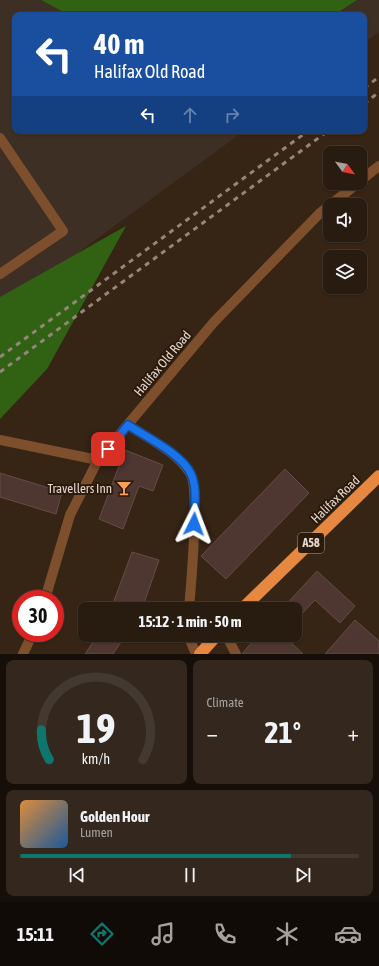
<!DOCTYPE html>
<html lang="en">
<head>
<meta charset="utf-8">
<style>
  body { margin:0; font-family:"Asap Condensed",sans-serif; background:#34281e; color:#f1f3f6; height:100vh; display:flex; flex-direction:column; font-size:15px; white-space:nowrap }
  * { box-sizing:border-box; margin:0 }
  p { font-size:13px; color:#a5a19f }
  .icon { flex:none; width:22px; height:22px; fill:none; stroke:currentColor; stroke-width:2; stroke-linecap:round; stroke-linejoin:round }
  .map { position:relative; height:654px; overflow:hidden }
  .sheet { display:flex; flex-direction:column; gap:6px; padding:6px; background:#160f09; flex:1 }
  .sheet>* { flex:none }
  .top-card { position:absolute; left:12px; top:12px; width:355px; height:122px; border-radius:8px; box-shadow:0 1px 3px #0004,0 0 0 1px #443930; background:#1a4fa0; color:#fff; overflow:hidden }
  .needle { width:26px; rotate:123deg }
  .controls { position:absolute; left:323px; top:146px; display:grid; gap:8px }
  .controls a { display:grid; place-items:center; width:44px; height:44px; border-radius:8px; background:#281b10; box-shadow:0 1px 3px #0004,0 0 0 1px #443930; font-size:20px }
  .speed { position:absolute; left:12px; top:590px; display:flex; gap:8px; font-size:20px; font-weight:700; text-align:center }
  .speed>* { display:grid; place-content:center; width:52px; height:52px; border-radius:50%; background:#281b10; box-shadow:0 1px 3px #0004,0 0 0 1px #443930; line-height:1 }
  .speed .limit { border:6px solid #d22; background:#fff; color:#111 }
  .pin { position:absolute; display:grid; place-items:center; width:34px; height:34px; color:#fff; margin:-17px; border-radius:8px; box-shadow:0 2px 6px #0006 }
  .me { position:absolute; width:44px; margin:-22px; rotate:3deg; stroke-linejoin:round; filter:drop-shadow(0 0 3px #0008) }
  .turn { display:flex; align-items:center; gap:14px; height:84px; padding:0 16px; font-size:18px }
  .turn .icon { width:52px; height:52px; stroke-width:2.5 }
  .turn b { display:block; font-size:28px; line-height:34px }
  .lanes { display:flex; align-items:center; height:38px; padding:0 16px; background:#0003; justify-content:center; gap:20px; direction:ltr }
  .lanes .off { opacity:.35 }
  .big { font-size:30px; font-weight:700; line-height:1.1 }
  .sheet .tile { flex:1; display:flex; flex-direction:column; justify-content:center; gap:6px; min-width:0; padding:0 14px; border-radius:8px; background:#34281e }
  .sheet .dial { align-items:center; gap:0 }
  .dial svg { height:104px; overflow:visible; fill:none; stroke:#443930; stroke-width:7; stroke-linecap:round; text-anchor:middle }
  .dial text { fill:#f1f3f6; stroke:none }
  .song { display:flex; align-items:center; gap:12px }
  .cover { width:48px; height:48px; border-radius:6px; background:linear-gradient(135deg,hsl(30 70% 55%),hsl(210 70% 35%)) }
  .played { height:4px; border-radius:2px; background:linear-gradient(90deg,#0f766e 80%,#443930 80%) }
  .keys { display:flex; justify-content:space-around; direction:ltr }
  .heat { display:flex; justify-content:space-between; align-items:center; font-size:22px; direction:ltr }
  .sheet .tiles { flex:1; display:grid; gap:6px; grid-template-columns:1fr 1fr }
  .tile:last-child { grid-column:span 2 }
  .trip { position:absolute; left:78px; top:602px; width:224px; height:40px; border-radius:8px; background:#281b10; box-shadow:0 1px 3px #0004,0 0 0 1px #443930; font-weight:700; line-height:40px; text-align:center }
  .tab-bar { display:flex; height:64px; justify-content:space-around; align-items:center; background:#100b06; color:#a5a19f }
  .tab-bar .icon { width:28px; height:28px }
  .tab-bar .selected { color:#0f766e }
  .tab-bar b { font-size:18px; color:#f1f3f6 }
  .map>svg:first-child { display:block }
</style>
</head>
<body>
<div class="map">
<svg width="379" height="654" viewBox="0 0 379 654">
  <rect width="100%" height="100%" fill="#362415"/>
  <path fill="#3e2f24" d="M0 0H41L69 15H15V131H244L0 310Z
    M357 0H379V32L364 43V15H334Z"/>
  <path fill="#316214" d="M41 0H357L334 15H69Z
    M126 226 47 369 0 419V297Z"/>
  <path fill="#4e3631" stroke="#664c46" d="M125 450 163 465 153 491 139 486 123 529 99 519Z
    M285 469 309 493 226 579 201 556Z
    M0 473 62 492 56 514 0 497Z
    M132 552 159 560 142 609H111Z
    M317 571 355 606 340 623 315 600 295 621V609H282Z
    M355 620 379 641V654H325Z
    M98 635H133L131 641 125 636 113 654H85Z
    M258 635H283L303 654H242Z"/>
  <g fill="none" stroke-linecap="round" stroke-linejoin="round">
    <path stroke="#7e4f2c" stroke-width="10" d="M0 138 63 231 0 274"/>
    <path stroke="#7e4f2c" stroke-width="10" d="M360 181 379 166
      M128 425C149 439 176 451 190 473 200 488 191 585 189 609
      M0 440 98 460
      M45 599 70 515 98 460 214 322 320 213 358 183
      M188 635 196 654
      M226 635 236 654
      M23 654 33 633"/>
    <path stroke="#e6883f" stroke-width="12" d="M242 609 379 476
      M200 654 217 635"/>
    <path stroke="#94867a" stroke-width="3" stroke-dasharray="5 5" stroke-linecap="butt" d="M364 88 379 77
      M364 104 379 92
      M0 357 308 131
      M0 372 328 131"/>
  </g>
  <g fill="none" stroke-linecap="round" stroke-linejoin="round">
    <g stroke="#114b97" stroke-width="10">
      <path id="route" d="M108 449 128 425C146 437 182 454 191 474 198 489 194 509 194 524"/>
    </g>
    <use href="#route" stroke="#1a73e8" stroke-width="7"/>
  </g>
  <defs>
    <g id="bar-bare" transform="scale(1.2)"><path d="M-6-5H6L.8 .8V4.5H3.5V6h-7V4.5H-.8V.8Z" fill="#fb9e51" stroke="#2b1a0c" stroke-width="2.5" paint-order="stroke"/></g>
  </defs>
  <g fill-rule="evenodd">
    <use href="#bar-bare" x="124" y="488"/>
  </g>
  <g text-anchor="middle" stroke-width="4" stroke-linejoin="round" paint-order="stroke">
    <rect fill="#2b1a0c" stroke="#ac9f94" stroke-width="1" x="298" y="533" width="26" height="20" rx="3"/>
    <g font-size="12" font-weight="bold" fill="#e4d8cf">
      <text x="311" y="547">A58</text>
    </g>
    <g font-size="13" fill="#e4d8cf" stroke="#2b1a0c">
      <text transform="translate(162 363) rotate(-50)" y="5">Halifax Old Road</text>
      <text transform="translate(335 499) rotate(-44)" y="5">Halifax Road</text>
    </g>
    <g font-size="13" fill="#e4d8cf" stroke="#2b1a0c" text-anchor="end">
      <text x="112" y="493">Travellers Inn</text>
    </g>
  </g>
</svg>
<div class="controls">
<a><svg class="needle" viewBox="-14 -14 28 28"><path d="M0-13l5 13h-10z" fill="#e53935"/><path d="M0 13l5-13h-10z" fill="#a5a19f"/></svg></a>
<a><svg class="icon" aria-label="sound" viewBox="0 0 24 24"><path d="M4 9h4l5-4v14l-5-4H4zM17 9q2 3 0 6"/></svg></a>
<a><svg class="icon" aria-label="layers" viewBox="0 0 24 24"><path d="M12 4l9 5-9 5-9-5zM3 14l9 5 9-5"/></svg></a>
</div>
<div class="speed"><div class="limit">30</div></div>
<div class="pin" style="left:108px;top:449px;background:#d93025"><svg class="icon" aria-label="arrive" viewBox="0 0 24 24"><path d="M6 21V4h12l-3 4 3 4H6"/></svg></div>
<svg class="me" style="left:194px;top:524px" viewBox="-20 -20 40 40"><path d="M0-17L14 15 0 8-14 15z" fill="#1a73e8" stroke="#fff" stroke-width="4"/></svg>
<div class="trip">15:12 · 1 min · 50 m</div>
<div class="top-card">
<div class="turn"><svg class="icon" aria-label="left" viewBox="0 0 24 24"><path d="M17 20v-9H6M10 6l-5 5 5 5"/></svg><div><b>40 m</b>Halifax Old Road</div></div>
<div class="lanes"><svg class="icon" aria-label="left" viewBox="0 0 24 24"><path d="M17 20v-9H6M10 6l-5 5 5 5"/></svg><svg class="icon off" aria-label="ahead" viewBox="0 0 24 24"><path d="M12 20V5M6 11l6-6 6 6"/></svg><svg class="icon off" aria-label="right" viewBox="0 0 24 24"><path d="M7 20v-9h11M14 6l5 5-5 5"/></svg></div>
</div>
</div>
<section class="sheet">
<div class="tiles">
<div class="tile dial"><svg viewBox="0 0 100 80">
<path d="M14 69A42 42 0 1 1 86 69"/>
<path d="M14 69A42 42 0 0 1 8 46" stroke="#0f766e"/>
<text x="50" y="56" font-size="32" font-weight="700">19</text>
<text x="50" y="72" font-size="11">km/h</text>
</svg></div>
<div class="tile"><p>Climate</p>
<div class="heat"><a>−</a><b class="big">21°</b><a>+</a></div>
</div>
<div class="tile">
<div class="song"><i class="cover"></i><div><b>Golden Hour</b><p>Lumen</p></div></div>
<div class="played"></div>
<div class="keys"><svg class="icon" aria-label="previous" viewBox="0 0 24 24"><path d="M18 5L8 12l10 7zM5 5v14"/></svg><svg class="icon" aria-label="pause" viewBox="0 0 24 24"><path d="M8 5v14M16 5v14"/></svg><svg class="icon" aria-label="next" viewBox="0 0 24 24"><path d="M6 5l10 7-10 7zM19 5v14"/></svg></div>
</div>
</div>
</section>
<nav class="tab-bar">
<b>15:11</b>
<svg class="icon selected" aria-label="directions" viewBox="0 0 24 24"><path d="M12 3l9 9-9 9-9-9zM9 14v-3h6M13 9l2 2-2 2"/></svg>
<svg class="icon" aria-label="music" viewBox="0 0 24 24"><path d="M9 18V5l10-2v13"/><circle cx="6" cy="18" r="3"/><circle cx="16" cy="16" r="3"/></svg>
<svg class="icon" aria-label="phone" viewBox="0 0 24 24"><path d="M5 4h4l2 5-3 2q2 4 5 5l2-3 5 2v4C11 20 4 13 5 4z"/></svg>
<svg class="icon" aria-label="climate" viewBox="0 0 24 24"><path d="M12 3v18M4 7l16 10M4 17L20 7"/></svg>
<svg class="icon" aria-label="car" viewBox="0 0 24 24"><path d="M5 17H2v-5l4-1 3-4h7l3 4 3 1v5h-3M9 17h6M6 11h13"/><circle cx="7" cy="17" r="2"/><circle cx="17" cy="17" r="2"/></svg>
</nav>
</body>
</html>
